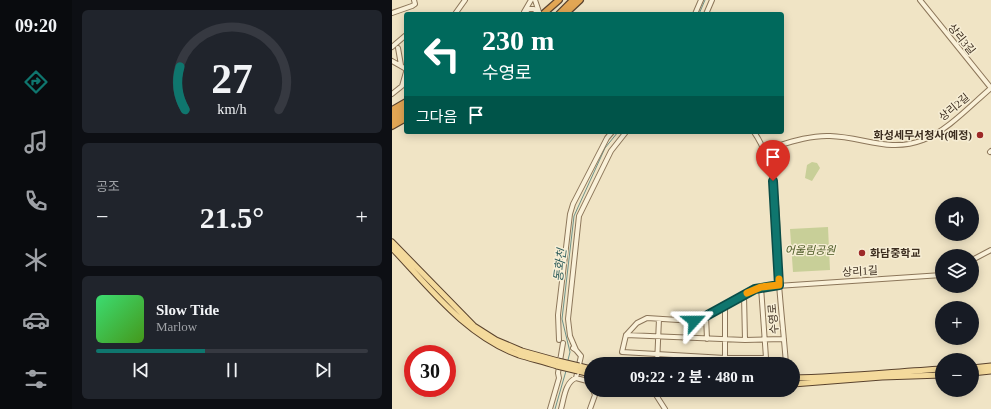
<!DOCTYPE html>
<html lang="ko">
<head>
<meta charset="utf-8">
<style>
  body { margin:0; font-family:"Times New Roman","Noto Sans KR",serif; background:#20242c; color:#f1f3f6; height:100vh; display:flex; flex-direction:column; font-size:15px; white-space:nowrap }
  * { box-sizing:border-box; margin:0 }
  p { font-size:13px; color:#9ea1a6 }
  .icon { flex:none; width:22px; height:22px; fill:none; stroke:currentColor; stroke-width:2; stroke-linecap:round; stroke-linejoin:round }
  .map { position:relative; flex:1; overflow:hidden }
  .details { display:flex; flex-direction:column; gap:10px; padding:10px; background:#0d0f14; width:320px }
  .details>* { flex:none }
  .guide { position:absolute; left:12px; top:12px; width:380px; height:122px; border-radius:4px; box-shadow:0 2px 10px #0003; background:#00695c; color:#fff; overflow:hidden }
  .buttons { position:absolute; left:543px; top:197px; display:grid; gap:8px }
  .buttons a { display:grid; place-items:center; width:44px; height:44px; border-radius:50%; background:#171b24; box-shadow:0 2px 10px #0003; font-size:20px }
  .speed { position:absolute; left:12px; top:345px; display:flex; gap:8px; font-size:20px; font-weight:700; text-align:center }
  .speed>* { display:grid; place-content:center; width:52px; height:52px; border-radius:50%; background:#171b24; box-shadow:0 2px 10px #0003; line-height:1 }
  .speed .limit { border:6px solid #d22; background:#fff; color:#111 }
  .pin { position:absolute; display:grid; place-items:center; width:34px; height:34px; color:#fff; margin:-41px -17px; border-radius:50% 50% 50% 0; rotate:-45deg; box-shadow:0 0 4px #0007 }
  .pin .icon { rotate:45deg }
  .me { position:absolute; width:44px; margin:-22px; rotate:66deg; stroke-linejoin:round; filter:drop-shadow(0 0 3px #0008) }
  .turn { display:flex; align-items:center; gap:14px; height:84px; padding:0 12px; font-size:18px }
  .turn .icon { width:52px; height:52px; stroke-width:2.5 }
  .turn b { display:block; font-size:28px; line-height:34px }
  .then { display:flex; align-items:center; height:38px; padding:0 12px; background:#0003; gap:8px; font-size:15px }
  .big { font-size:30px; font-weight:700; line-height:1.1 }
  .details .widget { flex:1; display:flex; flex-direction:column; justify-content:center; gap:6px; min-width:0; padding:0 14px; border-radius:6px; background:#20242c }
  .details .dial { align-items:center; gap:0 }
  .dial svg { height:104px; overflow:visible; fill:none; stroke:#363941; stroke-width:7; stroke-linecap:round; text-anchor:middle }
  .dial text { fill:#f1f3f6; stroke:none }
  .song { display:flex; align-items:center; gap:12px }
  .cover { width:48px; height:48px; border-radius:6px; background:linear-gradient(135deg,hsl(140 70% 55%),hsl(100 70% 35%)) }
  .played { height:4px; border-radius:2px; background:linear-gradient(90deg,#0f766e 40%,#363941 40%) }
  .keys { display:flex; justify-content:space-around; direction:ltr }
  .heat { display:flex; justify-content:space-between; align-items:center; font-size:22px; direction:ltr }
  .trip { position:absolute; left:192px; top:357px; width:216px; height:40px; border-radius:20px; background:#171b24; box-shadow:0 2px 10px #0003; font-weight:700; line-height:40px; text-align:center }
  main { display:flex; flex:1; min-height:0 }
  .menu { display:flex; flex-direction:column; width:72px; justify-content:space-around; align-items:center; background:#090b0e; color:#9ea1a6 }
  .menu .icon { width:28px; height:28px }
  .menu .on { color:#0f766e }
  .menu b { font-size:18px; color:#f1f3f6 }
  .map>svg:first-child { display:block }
</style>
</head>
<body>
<main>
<nav class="menu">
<b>09:20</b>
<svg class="icon on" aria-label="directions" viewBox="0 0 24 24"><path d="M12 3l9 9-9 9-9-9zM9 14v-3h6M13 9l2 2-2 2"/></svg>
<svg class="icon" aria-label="music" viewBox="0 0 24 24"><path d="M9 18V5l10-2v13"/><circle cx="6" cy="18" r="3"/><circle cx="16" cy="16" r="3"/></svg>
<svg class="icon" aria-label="phone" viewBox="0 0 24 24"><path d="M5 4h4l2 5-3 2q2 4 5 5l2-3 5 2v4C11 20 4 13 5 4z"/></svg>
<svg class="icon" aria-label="climate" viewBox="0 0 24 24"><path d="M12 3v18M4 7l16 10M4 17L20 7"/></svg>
<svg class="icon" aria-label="car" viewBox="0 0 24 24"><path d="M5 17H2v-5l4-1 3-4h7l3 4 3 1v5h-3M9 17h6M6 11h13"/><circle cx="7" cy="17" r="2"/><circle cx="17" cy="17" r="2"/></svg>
<svg class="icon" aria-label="filters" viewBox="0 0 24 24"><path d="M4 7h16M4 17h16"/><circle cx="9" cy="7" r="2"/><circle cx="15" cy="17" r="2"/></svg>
</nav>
<section class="details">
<div class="widget dial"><svg viewBox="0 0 100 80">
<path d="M14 69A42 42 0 1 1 86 69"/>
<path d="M14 69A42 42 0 0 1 10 36" stroke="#0f766e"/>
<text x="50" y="56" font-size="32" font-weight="700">27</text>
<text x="50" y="72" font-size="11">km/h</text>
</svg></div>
<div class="widget"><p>공조</p>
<div class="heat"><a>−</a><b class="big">21.5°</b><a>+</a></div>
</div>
<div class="widget">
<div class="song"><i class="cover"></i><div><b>Slow Tide</b><p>Marlow</p></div></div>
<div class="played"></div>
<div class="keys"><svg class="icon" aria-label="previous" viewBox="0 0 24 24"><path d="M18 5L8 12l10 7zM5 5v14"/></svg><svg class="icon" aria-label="pause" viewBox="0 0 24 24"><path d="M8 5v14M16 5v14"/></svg><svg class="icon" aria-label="next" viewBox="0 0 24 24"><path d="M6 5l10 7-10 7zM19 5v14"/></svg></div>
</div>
</section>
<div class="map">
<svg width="599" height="409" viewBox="0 0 599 409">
  <rect width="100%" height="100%" fill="#f0e4c5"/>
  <path fill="#c8cf98" d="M420 162 425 163 428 168 420 181 413 178 415 165Z
    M436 227 438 270 401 272 398 229Z"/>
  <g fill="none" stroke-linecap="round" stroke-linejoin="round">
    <path stroke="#6d928a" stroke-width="1" d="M307 14 313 0
      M176 360 178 352 170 319 182 216 213 148 226 132
      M163 409 174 371"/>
    <g stroke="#8c765a" stroke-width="6">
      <path id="minor" d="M143 0 147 12
        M528 0 599 88
        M132 12 139 0
        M0 13 20 6 23 4 22 0
        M132 13 137 9H142L147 14
        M63 14 73 0
        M303 14 309 0
        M314 14 320 0
        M0 47 14 35
        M6 48 9 65
        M0 61 14 69
        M0 94 10 86 14 72
        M362 132C391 174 384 236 387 284 389 311 392 337 394 364
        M372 150C393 144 416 135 438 136 472 137 497 153 531 140 555 131 579 105 599 88
        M598 152 599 151
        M580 260 599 250
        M369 287 374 358H333L230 352 234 335 245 323 255 318 302 321 369 287 550 275
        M352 295 353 340
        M314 316 315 339
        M234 335 353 340 392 339
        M167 340 166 315 178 214 181 204 215 138 220 132
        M181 348 184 350 178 336 176 319 187 216 219 151 234 132
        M333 358V306
        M265 364 267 319
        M184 378 199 382
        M264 390V395L273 409
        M158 409 167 378 166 373 171 343
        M169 409C172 399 173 382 184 378L189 356 184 350
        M198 409 203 395 201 390"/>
    </g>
    <g stroke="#5a432e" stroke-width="7">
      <path id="major" d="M0 242 82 326 104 340 130 351 166 361
        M0 248C38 288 74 336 127 355 140 359 153 362 165 366
        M187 366 199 369
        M580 368 599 366
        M186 371 199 374
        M580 373 599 371
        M401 378C451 377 500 372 550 369
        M401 384 490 377 550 375"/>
    </g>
    <g stroke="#5a432e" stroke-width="8">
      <path id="highway" d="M151 14 167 0
        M167 14 181 0
        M173 14 188 0
        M0 110 14 102
        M0 115 14 107
        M0 120 14 112
        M0 126 14 118"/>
    </g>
    <use href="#minor" stroke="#faf1d9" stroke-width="4"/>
    <use href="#major" stroke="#f4da9c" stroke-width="5"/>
    <use href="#highway" stroke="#e2a654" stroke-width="5.5"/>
    <g stroke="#5a432e" stroke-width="7" stroke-linecap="butt">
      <path id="major-bridge" d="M166 361 187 366
        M165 366 186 371"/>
    </g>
    <use href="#major-bridge" stroke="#f4da9c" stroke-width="5"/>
  </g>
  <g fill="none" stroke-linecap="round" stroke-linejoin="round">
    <g stroke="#0a4d48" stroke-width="10">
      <path id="route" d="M302 321 314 316 363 289 387 285 381 181"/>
    </g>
    <use href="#route" stroke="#0f766e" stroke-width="7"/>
    <path stroke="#f59e0b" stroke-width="7" d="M355 293 369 287 387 285V279"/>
  </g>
  <g fill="#9d2928" stroke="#f7eed5" stroke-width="1.5">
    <circle cx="588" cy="135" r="4"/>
    <circle cx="470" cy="253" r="4"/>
  </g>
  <g text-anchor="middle" stroke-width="3" stroke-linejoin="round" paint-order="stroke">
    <g font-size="11" fill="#3c2d1f" stroke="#f7eed5">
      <text transform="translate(570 39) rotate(51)" y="4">상리3길</text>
      <text transform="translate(562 107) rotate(-40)" y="4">상리2길</text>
      <text transform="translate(468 271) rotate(-3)" y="4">상리1길</text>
      <text transform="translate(381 319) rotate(-95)" y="4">수영로</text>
    </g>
    <g font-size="11" font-weight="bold" fill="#3c2d1f" stroke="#f7eed5" text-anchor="end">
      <text x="580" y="139">화성세무서청사(예정)</text>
      <text x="478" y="257" text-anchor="start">화담중학교</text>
    </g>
    <g font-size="11" font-style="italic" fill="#4b5924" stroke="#f7eed5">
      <text x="418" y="254">어울림공원</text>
    </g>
    <g font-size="12" font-style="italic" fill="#2d5c5a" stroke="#f7eed5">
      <text transform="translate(168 265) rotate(-83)" y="4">동화천</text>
    </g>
  </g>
</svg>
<div class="buttons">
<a><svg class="icon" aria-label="sound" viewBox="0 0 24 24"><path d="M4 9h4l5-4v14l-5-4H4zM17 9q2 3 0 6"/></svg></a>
<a><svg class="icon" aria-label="layers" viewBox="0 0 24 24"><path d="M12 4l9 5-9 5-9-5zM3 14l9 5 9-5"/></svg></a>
<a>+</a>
<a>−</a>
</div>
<div class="speed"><div class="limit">30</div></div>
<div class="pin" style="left:381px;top:181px;background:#d93025"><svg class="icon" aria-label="arrive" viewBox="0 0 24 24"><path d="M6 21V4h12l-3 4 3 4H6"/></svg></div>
<svg class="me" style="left:302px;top:321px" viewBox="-20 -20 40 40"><path d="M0-17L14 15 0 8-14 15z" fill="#0f766e" stroke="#fff" stroke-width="4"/></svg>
<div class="trip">09:22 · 2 분 · 480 m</div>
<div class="guide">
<div class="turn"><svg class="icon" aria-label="left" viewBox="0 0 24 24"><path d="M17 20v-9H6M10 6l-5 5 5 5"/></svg><div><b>230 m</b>수영로</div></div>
<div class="then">그다음<svg class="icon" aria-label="arrive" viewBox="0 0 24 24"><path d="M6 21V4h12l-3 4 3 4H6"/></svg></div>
</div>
</div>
</main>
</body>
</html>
